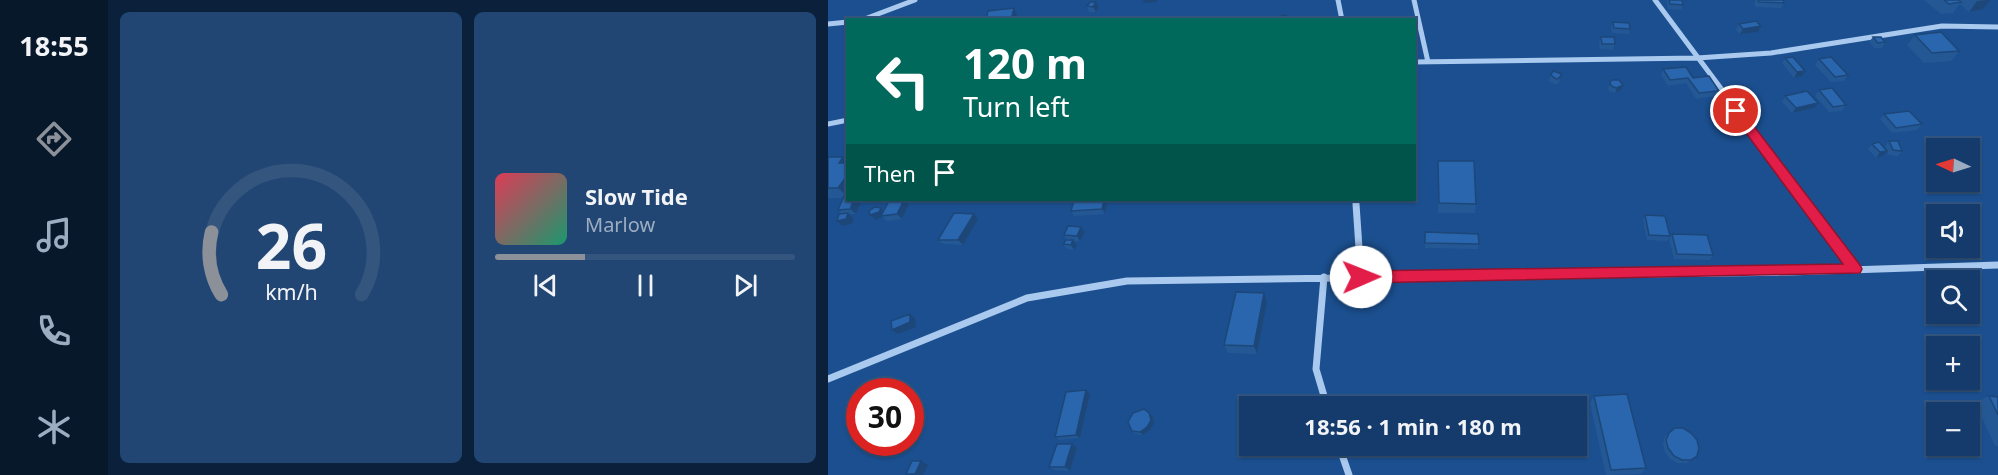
<!DOCTYPE html>
<html lang="en">
<head>
<meta charset="utf-8">
<style>
  body { margin:0; font-family:"Noto Sans",sans-serif; background:#214673; color:#f1f3f6; height:100vh; display:flex; flex-direction:column; font-size:22px; white-space:nowrap }
  * { box-sizing:border-box; margin:0 }
  p { font-size:20px; color:#9dadc1 }
  .icon { flex:none; width:33px; height:33px; fill:none; stroke:currentColor; stroke-width:2; stroke-linecap:round; stroke-linejoin:round }
  .map { position:relative; flex:1; overflow:hidden }
  .drawer { display:flex; flex-direction:column; gap:12px; padding:12px; background:#0b203b; width:720px }
  .drawer>* { flex:none }
  .hud { position:absolute; left:18px; top:18px; width:570px; height:183px; border-radius:0px; box-shadow:0 2px 4px #0004,0 0 0 2px #33557e; background:#00695c; color:#fff; overflow:hidden }
  .needle { width:39px; rotate:274deg }
  .fabs { position:absolute; left:1098px; top:138px; display:grid; gap:12px }
  .fabs a { display:grid; place-items:center; width:54px; height:54px; border-radius:0px; background:#143b6b; box-shadow:0 2px 4px #0004,0 0 0 2px #33557e; font-size:30px }
  .speed { position:absolute; left:18px; top:378px; display:flex; gap:12px; font-size:30px; font-weight:700; text-align:center }
  .speed>* { display:grid; place-content:center; width:78px; height:78px; border-radius:50%; background:#143b6b; box-shadow:0 2px 4px #0004,0 0 0 2px #33557e; line-height:1 }
  .speed .limit { border:9px solid #d22; background:#fff; color:#111 }
  .pin { position:absolute; display:grid; place-items:center; width:51px; height:51px; color:#fff; margin:-26px; border:3px solid #fff; border-radius:50%; box-shadow:0 2px 6px #0007 }
  .me { position:absolute; width:66px; margin:-33px; rotate:89deg; stroke-linejoin:round; filter:drop-shadow(0 0 4px #0008) }
  .turn { display:flex; align-items:center; gap:21px; height:126px; padding:0 18px; font-size:27px }
  .turn .icon { width:78px; height:78px; stroke-width:2.5 }
  .turn b { display:block; font-size:42px; line-height:51px }
  .then { display:flex; align-items:center; height:57px; padding:0 18px; background:#0003; gap:12px; font-size:22px }
  .drawer .card { flex:1; display:flex; flex-direction:column; justify-content:center; gap:9px; min-width:0; padding:0 21px; border-radius:9px; background:#214673 }
  .drawer .dial { align-items:center; gap:0 }
  .dial svg { height:156px; overflow:visible; fill:none; stroke:#33557e; stroke-width:7; stroke-linecap:round; text-anchor:middle }
  .dial text { fill:#f1f3f6; stroke:none }
  .song { display:flex; align-items:center; gap:18px }
  .cover { width:72px; height:72px; border-radius:9px; background:linear-gradient(135deg,hsl(350 70% 55%),hsl(160 70% 35%)) }
  .played { height:6px; border-radius:3px; background:linear-gradient(90deg,#8c9099 30%,#33557e 30%) }
  .keys { display:flex; justify-content:space-around; direction:ltr }
  .drawer .tiles { flex:1; display:grid; gap:12px; grid-template-columns:repeat(2,1fr) }
  .trip { position:absolute; left:411px; top:396px; width:348px; height:60px; border-radius:0px; background:#143b6b; box-shadow:0 2px 4px #0004,0 0 0 2px #33557e; font-weight:700; line-height:60px; text-align:center }
  main { display:flex; flex:1; min-height:0 }
  .tab-bar { display:flex; flex-direction:column; width:108px; justify-content:space-around; align-items:center; background:#08182b; color:#9dadc1 }
  .tab-bar .icon { width:42px; height:42px }
  .tab-bar .current { color:#8c9099 }
  .tab-bar b { font-size:27px; color:#f1f3f6 }
  .map>svg:first-child { display:block }
</style>
</head>
<body>
<main>
<nav class="tab-bar">
<b>18:55</b>
<svg class="icon current" aria-label="directions" viewBox="0 0 24 24"><path d="M12 3l9 9-9 9-9-9zM9 14v-3h6M13 9l2 2-2 2"/></svg>
<svg class="icon" aria-label="music" viewBox="0 0 24 24"><path d="M9 18V5l10-2v13"/><circle cx="6" cy="18" r="3"/><circle cx="16" cy="16" r="3"/></svg>
<svg class="icon" aria-label="phone" viewBox="0 0 24 24"><path d="M5 4h4l2 5-3 2q2 4 5 5l2-3 5 2v4C11 20 4 13 5 4z"/></svg>
<svg class="icon" aria-label="climate" viewBox="0 0 24 24"><path d="M12 3v18M4 7l16 10M4 17L20 7"/></svg>
</nav>
<section class="drawer">
<div class="tiles">
<div class="card dial"><svg viewBox="0 0 100 80">
<path d="M14 69A42 42 0 1 1 86 69"/>
<path d="M14 69A42 42 0 0 1 9 37" stroke="#8c9099"/>
<text x="50" y="56" font-size="32" font-weight="700">26</text>
<text x="50" y="72" font-size="11">km/h</text>
</svg></div>
<div class="card">
<div class="song"><i class="cover"></i><div><b>Slow Tide</b><p>Marlow</p></div></div>
<div class="played"></div>
<div class="keys"><svg class="icon" aria-label="previous" viewBox="0 0 24 24"><path d="M18 5L8 12l10 7zM5 5v14"/></svg><svg class="icon" aria-label="pause" viewBox="0 0 24 24"><path d="M8 5v14M16 5v14"/></svg><svg class="icon" aria-label="next" viewBox="0 0 24 24"><path d="M6 5l10 7-10 7zM19 5v14"/></svg></div>
</div>
</div>
</section>
<div class="map">
<svg width="1170" height="475" viewBox="0 0 1170 475">
  <rect width="100%" height="100%" fill="#1b4f8f"/>
  <g fill="none" stroke-linecap="round" stroke-linejoin="round">
    <path stroke="#a9c9ee" stroke-width="5" d="M510 0 514 20
      M586 0 600 62
      M827 0 980 205
      M34 20 87 0
      M0 24 20 22
      M586 62 869 58 943 53 1114 26 1170 27
      M0 124 20 120
      M528 200V205"/>
    <path stroke="#a9c9ee" stroke-width="7" d="M528 204 533 277
      M979 204 1027 269
      M496 277 488 369 499 406
      M0 379 199 298 299 281 962 272 1170 265
      M511 446 521 475"/>
  </g>
  <path fill="#245895" d="M839 0H854L855 5 853 10 840 9Z
    M928 0H955L956 3 953 8 928 7 926 3Z
    M1096 0H1163L1155 9 1141 12 1132 4 1125 13 1113 14Z
    M268 2 271 7 268 12H261L259 6Z
    M785 22 802 29 801 34 784 33 783 28Z
    M911 24 930 32 912 34 908 30Z
    M1087 35 1131 51 1123 61 1096 63 1079 45Z
    M773 37 787 44 785 50 772 49 771 42Z
    M1045 37 1057 42 1054 48H1046L1041 42Z
    M957 58 977 71 974 76 966 78 954 63Z
    M991 59 1020 75 1016 81 1003 82 987 65Z
    M835 69 865 78 891 91 888 96 868 99 858 83 840 86 833 75Z
    M725 71 732 80 730 84H726L721 81 723 75Z
    M783 80 795 85 793 90 787 93 783 92 780 90Z
    M991 90 1018 105 1014 111 1001 112 987 96Z
    M957 96 986 108 964 113 954 102Z
    M1056 114 1094 124 1089 130 1064 133 1052 119Z
    M1061 141 1074 151 1070 156 1061 155 1059 151 1055 156 1048 158 1040 149 1044 144 1059 150 1057 146Z
    M0 157H15L20 162V200H34L28 214H22L26 218 24 224 15 226 14 214 10 210 16 198H0Z
    M610 161 648 204 647 213H610Z
    M280 200 277 214 246 216 243 211Z
    M81 205 74 219 59 221 55 217 48 220 53 208 56 211Z
    M146 214 150 219 135 245 115 244 110 240Z
    M817 215 842 236 839 241 819 240 815 220Z
    M257 232 252 241H246L249 245 246 250 239 249 235 244 239 240 236 235Z
    M597 232 651 244 650 249 597 248Z
    M844 234 885 255 882 260 846 259 841 239Z
    M439 302 429 354 400 353 396 345Z
    M258 390 262 394 252 438 231 440 227 437Z
    M766 396 818 468 813 474 778 475 762 403Z
    M1161 396 1170 397V446H1167L1147 403Z
    M321 413 325 417 326 423 322 430 315 435 308 434 304 431Z
    M841 433 869 456 859 463H850L842 459 837 452 835 443 837 436Z
    M244 444 249 448 242 471 226 470 221 467Z"/>
  <path fill="#1d4779" d="M315 0H329V2L316 3Z
    M1158 0H1163L1155 9 1141 12 1149 1Z
    M268 2 271 7 268 12 265 7Z
    M186 8 189 14 187 20H183Z
    M933 26 930 32 912 34 915 29Z
    M977 71 974 76 966 78 969 72Z
    M795 85 793 90 787 93 789 88Z
    M990 103 986 108 964 113 968 108Z
    M1059 151 1055 156 1048 158 1052 152Z
    M15 157 20 162V197L10 188 11 163Z
    M26 200H34L28 214 22 209Z
    M76 200 81 205 74 219 69 214Z
    M276 200H280L277 214 274 209Z
    M53 208 58 213 53 216 55 217 48 220 42 215Z
    M20 213 26 218 24 224 15 226 9 221Z
    M146 214 150 219 135 245 130 240Z
    M253 227 257 232 252 241 249 236Z
    M245 240 249 245 246 250 243 245Z
    M436 293 439 302 429 354 426 346Z
    M82 314 87 318 88 327 70 334 64 330Z
    M258 390 262 394 252 438 248 435Z
    M321 413 325 417 326 423 322 430 315 435 312 432Z
    M244 444 249 448 242 471 237 467Z
    M93 461 100 465 95 475H90L87 474Z"/>
  <path fill="#2a66ad" stroke="#1d4779" stroke-width="1.5" d="M841 0H854L855 5 842 4Z
    M930 0H955L956 3 931 2Z
    M1116 0H1130L1133 2 1121 4Z
    M262 2H268L265 7 259 6Z
    M186 8 183 20H158L160 11Z
    M457 15 460 20 444 19Z
    M491 17 501 18 500 20H491Z
    M928 21 933 26 915 29 911 24Z
    M785 22 801 23 802 29 786 28Z
    M1113 32 1131 51 1104 53 1087 35Z
    M773 37H786L787 44H774Z
    M1045 37H1053L1057 42 1050 43Z
    M965 57 977 71 969 72 957 58Z
    M1003 57 1020 75 1007 77 991 59Z
    M858 67 865 78 881 76 891 91 871 93 860 78 842 80 835 69Z
    M725 71 734 74 731 78 728 79 723 75Z
    M783 80H791L795 85 789 88 785 87 782 84Z
    M1004 88 1018 105 1005 107 991 90Z
    M979 91 990 103 968 108 957 96Z
    M1081 111 1094 124 1068 128 1056 114Z
    M1061 141H1070L1074 151 1065 150Z
    M1051 142 1059 151 1052 152 1044 144Z
    M0 157H15L11 163H20V168L17 172H20V174L10 188H0Z
    M610 161H646L648 204 611 203Z
    M19 189 20 200H26L22 209 10 210Z
    M76 200 69 214 53 216 61 201Z
    M246 200H276L274 209 243 211Z
    M47 207 53 208 51 212 42 215 41 211Z
    M20 213 18 219 9 221 11 214Z
    M126 213 146 214 130 240H110Z
    M817 215 837 216 842 236 821 235Z
    M240 226 253 227 249 236 236 235Z
    M597 232 650 234 651 244 597 243Z
    M844 234 879 235 885 255 849 254Z
    M238 240H245L243 245 235 244Z
    M408 292 436 293 426 346 396 345Z
    M82 314V322L64 330 63 321Z
    M258 390 248 435 227 437 238 392Z
    M799 394 818 468 783 470 766 396Z
    M1161 396 1170 397V415Z
    M316 409 321 413 323 420 319 427 312 432 304 431 300 422 305 413Z
    M847 428H855L863 433 869 440 871 448 869 456 863 460H854L846 456 840 448 838 440 841 433Z
    M229 444H244L237 467H221Z
    M84 461H93L87 474H78Z"/>
  <path fill="#e11d48" stroke="#92132f" stroke-width="1.5" d="M908 107 912 108 1032 265 1034 269 1032 273 533 283 528 281 526 277 528 272 533 271 1015 264 904 114V108Z"/>
</svg>
<div class="fabs">
<a><svg class="needle" viewBox="-14 -14 28 28"><path d="M0-13l5 13h-10z" fill="#e53935"/><path d="M0 13l5-13h-10z" fill="#9dadc1"/></svg></a>
<a><svg class="icon" aria-label="sound" viewBox="0 0 24 24"><path d="M4 9h4l5-4v14l-5-4H4zM17 9q2 3 0 6"/></svg></a>
<a><svg class="icon" aria-label="search" viewBox="0 0 24 24"><circle cx="10" cy="10" r="6"/><path d="M15 15l6 6"/></svg></a>
<a>+</a>
<a>−</a>
</div>
<div class="speed"><div class="limit">30</div></div>
<div class="pin" style="left:908px;top:111px;background:#d93025"><svg class="icon" aria-label="arrive" viewBox="0 0 24 24"><path d="M6 21V4h12l-3 4 3 4H6"/></svg></div>
<svg class="me" style="left:533px;top:277px" viewBox="-20 -20 40 40"><circle r="19" fill="#fff"/><path d="M0-13L10 11 0 6-10 11z" fill="#e11d48"/></svg>
<div class="trip">18:56 · 1 min · 180 m</div>
<div class="hud">
<div class="turn"><svg class="icon" aria-label="left" viewBox="0 0 24 24"><path d="M17 20v-9H6M10 6l-5 5 5 5"/></svg><div><b>120 m</b>Turn left</div></div>
<div class="then">Then<svg class="icon" aria-label="arrive" viewBox="0 0 24 24"><path d="M6 21V4h12l-3 4 3 4H6"/></svg></div>
</div>
</div>
</main>
</body>
</html>
